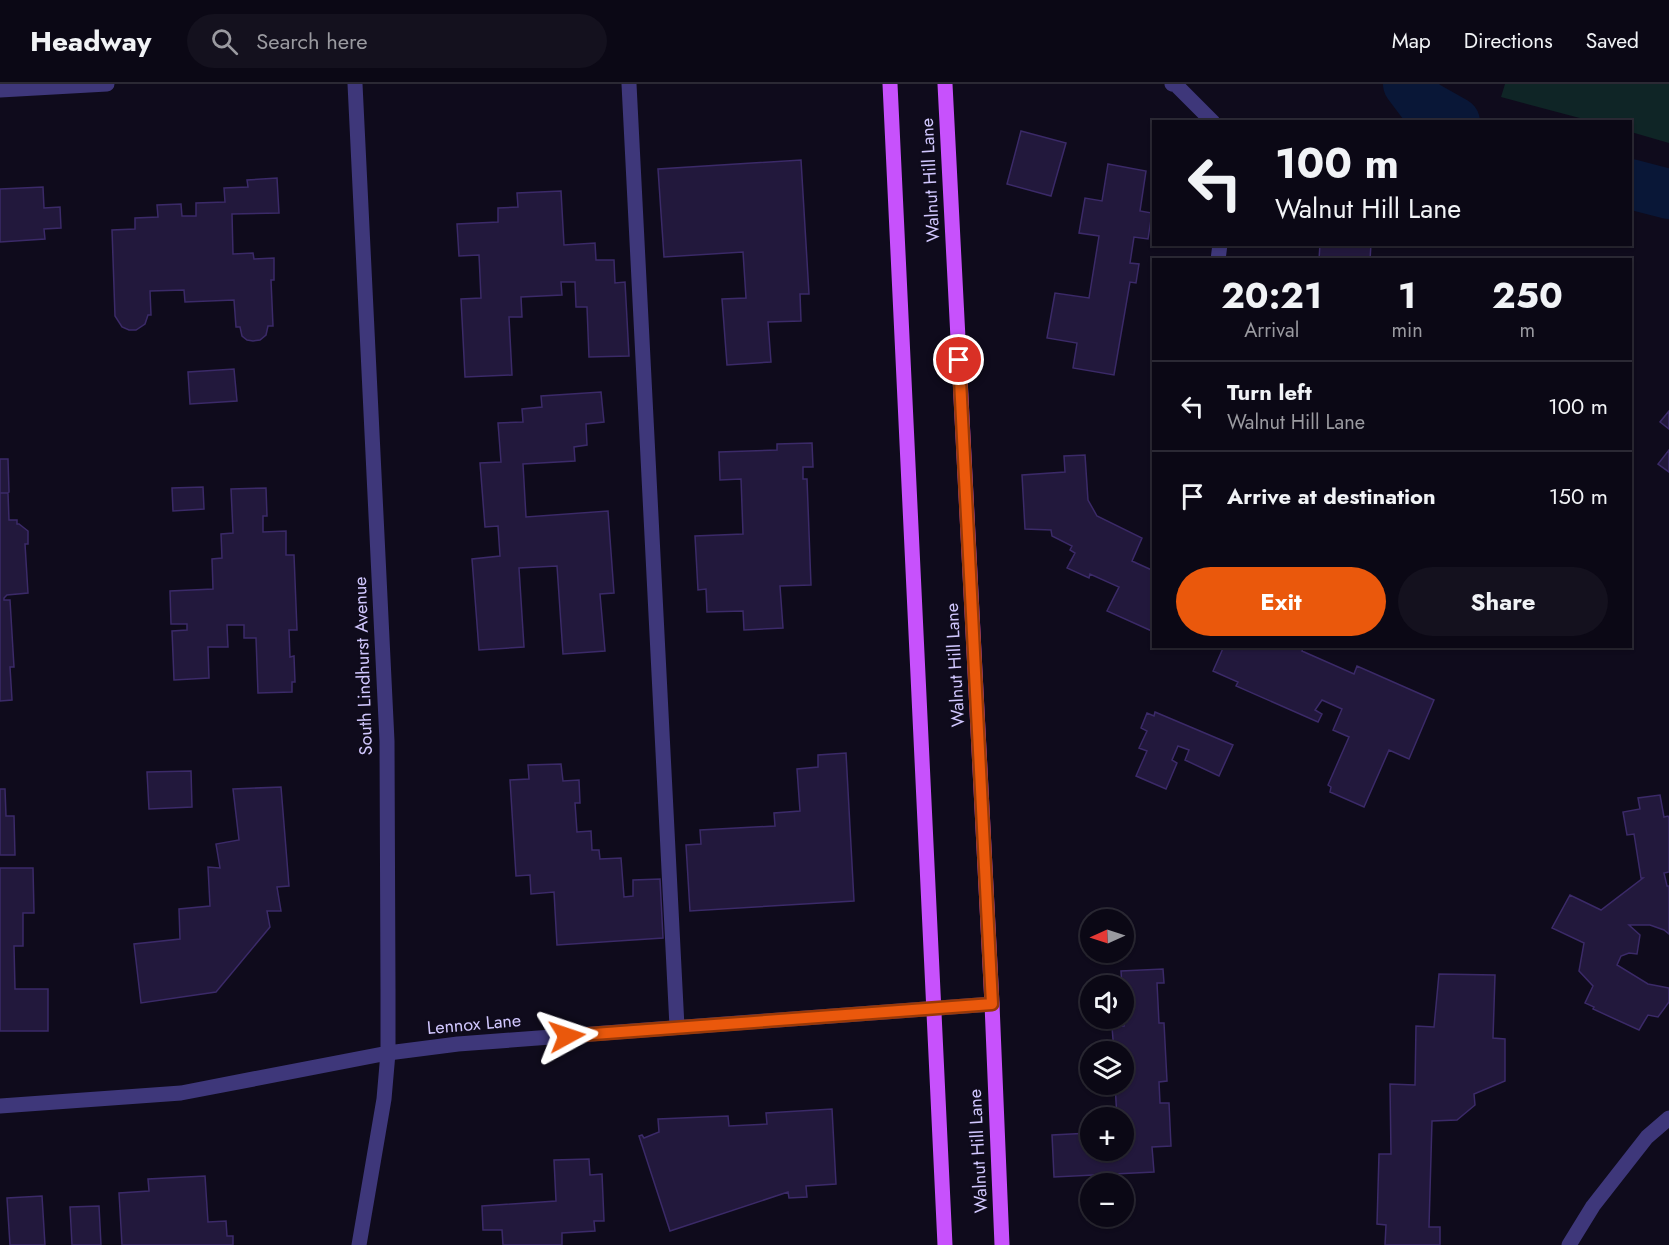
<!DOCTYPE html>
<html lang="en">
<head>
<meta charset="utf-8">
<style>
  body { margin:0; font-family:Jost,sans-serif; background:#14111e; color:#f1f3f6; height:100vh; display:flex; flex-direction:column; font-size:22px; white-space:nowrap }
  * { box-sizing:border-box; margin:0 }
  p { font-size:20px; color:#9a9aa0 }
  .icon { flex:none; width:33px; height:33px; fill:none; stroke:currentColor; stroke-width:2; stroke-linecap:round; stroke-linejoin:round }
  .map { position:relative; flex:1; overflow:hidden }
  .panel { position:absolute; left:1152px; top:174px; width:480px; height:390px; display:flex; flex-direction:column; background:#0b0815; border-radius:0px; box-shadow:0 2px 4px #0004,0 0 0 2px #2b2934 }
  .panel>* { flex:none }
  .top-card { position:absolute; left:1152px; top:36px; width:480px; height:126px; border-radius:0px; box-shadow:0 2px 4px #0004,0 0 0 2px #2b2934; background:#0b0815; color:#f1f3f6; overflow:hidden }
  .needle { width:39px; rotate:267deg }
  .controls { position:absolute; left:1080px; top:825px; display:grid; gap:12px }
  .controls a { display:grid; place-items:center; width:54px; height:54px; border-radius:50%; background:#0b0815; box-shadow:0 2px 4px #0004,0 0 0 2px #2b2934; font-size:30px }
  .pin { position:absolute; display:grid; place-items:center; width:51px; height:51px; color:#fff; margin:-26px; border:3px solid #fff; border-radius:50%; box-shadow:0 2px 6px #0007 }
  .me { position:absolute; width:66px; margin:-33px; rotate:85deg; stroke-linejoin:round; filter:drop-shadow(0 0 4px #0008) }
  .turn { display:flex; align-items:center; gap:21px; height:126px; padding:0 24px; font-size:27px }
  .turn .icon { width:78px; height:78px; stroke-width:2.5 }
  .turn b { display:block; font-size:42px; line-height:51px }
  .eta { display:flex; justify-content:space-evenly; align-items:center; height:102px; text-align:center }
  .eta b { font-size:36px; font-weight:700; line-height:42px }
  .cta { display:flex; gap:12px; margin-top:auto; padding:12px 24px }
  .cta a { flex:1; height:69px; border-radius:36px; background:#ea580c; color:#fff; font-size:24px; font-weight:700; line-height:69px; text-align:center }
  .cta a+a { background:#14111e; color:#f1f3f6 }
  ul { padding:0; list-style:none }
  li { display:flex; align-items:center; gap:18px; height:90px; padding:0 24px; border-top:2px solid #2b2934 }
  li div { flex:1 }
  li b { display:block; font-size:22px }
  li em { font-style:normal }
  header { display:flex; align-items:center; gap:36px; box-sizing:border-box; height:84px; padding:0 30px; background:#0b0815; border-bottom:2px solid #2b2934 }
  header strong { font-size:28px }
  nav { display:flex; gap:33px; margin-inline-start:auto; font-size:21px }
  .search { width:420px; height:54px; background:#14111e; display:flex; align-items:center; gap:15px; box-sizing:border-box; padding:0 21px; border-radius:33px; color:#9a9aa0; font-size:22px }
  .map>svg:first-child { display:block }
  .green { fill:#0f2526 }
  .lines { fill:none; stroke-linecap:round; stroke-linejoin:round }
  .river { stroke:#091737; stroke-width:50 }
  .building { fill:#22183c; stroke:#3b2a68; stroke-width:1.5 }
  .minor { stroke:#3e377a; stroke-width:15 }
  .major { stroke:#c751fc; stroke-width:15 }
  .route-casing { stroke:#983908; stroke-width:15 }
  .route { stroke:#ea580c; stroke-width:10 }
  .labels { text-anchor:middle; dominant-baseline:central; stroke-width:4.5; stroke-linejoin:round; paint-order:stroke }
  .street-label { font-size:18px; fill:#d1c7fe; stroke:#0f0b1c }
</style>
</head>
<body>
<header>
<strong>Headway</strong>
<div class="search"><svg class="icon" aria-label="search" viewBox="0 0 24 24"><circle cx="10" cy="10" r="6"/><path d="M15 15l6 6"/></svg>Search here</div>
<nav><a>Map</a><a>Directions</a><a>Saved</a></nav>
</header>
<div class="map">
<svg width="1669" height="1161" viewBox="0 0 1669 1161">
  <rect width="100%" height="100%" fill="#0f0b1c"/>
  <!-- green -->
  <path class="green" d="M1505 0H1669V59L1631 48 1630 38 1591 37 1501 13Z"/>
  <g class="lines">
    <!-- river -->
    <path class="river" d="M1408 0 1423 20 1455 38
      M1630 100 1669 110"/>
  </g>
  <!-- building -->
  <path class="building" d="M1021 47 1066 59 1051 112 1007 100Z
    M801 76 809 210H800L801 237 768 238 771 278 727 281 722 215 746 214 743 168 664 173 658 85Z
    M1108 80 1146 87 1140 127 1152 129 1148 155 1134 153 1130 179 1139 180 1136 199 1130 198 1114 291 1073 284 1077 259 1047 254 1055 209 1089 214 1099 152 1079 149 1085 114 1102 117Z
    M277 94 279 129 232 130 233 170 253 169 254 175 274 174V196H271L273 242H268L266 251 260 256 253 257 247 256 242 252 240 243H236L234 216 185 218 184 206 150 207 151 231H148L145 240 136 246H129L122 243 115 232 112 146 135 145V134L158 133 157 121 181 120 182 132H196V119L225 118 224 104 248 103 247 96Z
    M43 103 44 124 60 123 61 144 44 145 45 155 0 158V105Z
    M561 107 564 161 595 159 596 176H614L615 199 625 198 629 272 589 273 587 223H576L575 198H561L562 211 521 213 522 233H509L512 291 465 293 461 215 481 214 479 171 459 172 457 140 498 138V124L518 123 517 109Z
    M1320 160H1371L1370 176H1319Z
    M234 285 237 317 190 320 188 288Z
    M601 308 604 338 586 340 587 361 574 363 575 377 523 380 526 433 608 427 614 509 600 510 605 567 563 570 557 482 519 484 524 563 479 566 472 475 500 472 498 442 485 443 480 379 501 378 498 339 523 338 522 325 542 323 541 312Z
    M1669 327V345L1660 338Z
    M812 359 813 383H803V395H807L811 501 780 502 783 544 744 546 743 527 707 528 706 505 698 506 695 452 743 450 741 395 720 396 719 368 777 366V360Z
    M1669 366V388L1658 380Z
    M1085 371 1088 416 1097 432 1142 454 1132 477 1154 487V548L1107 527 1119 503 1090 490 1089 494 1067 484 1075 469 1070 466 1072 462 1052 452 1051 446 1025 445 1022 391 1065 388 1064 372Z
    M0 375H8L9 408 8 409H0Z
    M203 403 204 425 173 427 172 404Z
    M266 404 267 432H263V448L286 447V471H294L297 546H289L290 573 294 572 295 598H292V608L258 609 256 554H244V541H227L228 563H208L209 594 174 596 172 547 187 546V540H171L170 507 213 505 212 475 222 474 221 450 233 449 231 405Z
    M0 409H8L9 436H17V440H19L28 447V460H25L28 509 7 511 4 514V516H10L14 583H10L12 616 0 617Z
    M1224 562H1304L1302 567 1354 590 1357 582 1434 616 1409 675 1389 666 1364 723 1330 708 1331 703 1328 701 1349 653 1333 646 1342 625 1322 616 1315 626 1322 630 1318 638 1236 602 1238 598 1213 587Z
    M1155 628 1233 661 1219 692 1185 676 1189 666 1178 662 1172 676 1177 679 1166 705 1136 692 1147 667 1139 664 1147 647 1141 644 1147 629 1154 632Z
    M846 669 854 817 690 827 686 761 701 760 700 746 775 742 774 729 800 727 797 685 818 683V671Z
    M561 680 563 697 579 696 580 719H575L577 748 591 747 592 766H599L600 775 621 774 624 813 633 812V796L660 795 663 854 557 861 554 808 531 810 530 791 516 792 510 696 529 695 528 681Z
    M191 687 192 723 149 725 147 688Z
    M281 703 289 802 277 803 281 827H267L270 843 216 908 141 919 134 860 180 855 179 825 210 822 208 783 220 784 216 760 239 756 233 705Z
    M0 705H5L6 732H14L15 771H0Z
    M1660 711 1664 733 1668 732 1669 734V788L1664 789 1667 802H1669V850L1664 846 1650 841H1629L1640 851 1637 870 1629 869 1621 872 1617 881 1648 900 1669 904V918L1658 933 1648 931 1639 946 1593 925 1594 923 1585 919 1593 902 1579 887 1584 859 1552 844 1570 811 1601 826 1643 794H1641L1634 750 1627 751 1623 728 1640 725 1638 714Z
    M0 784H33L34 829H23V862H14L15 905H48V947H0Z
    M1163 885 1164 899H1157L1159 939H1164L1167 997 1159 998 1160 1019H1169L1171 1062 1152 1063 1154 1088 1054 1093 1052 1051 1090 1049V1066H1124V1034H1117L1115 1000H1124V968H1114L1112 943 1124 942V902H1122L1121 887Z
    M1439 890 1495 891 1493 954 1505 955V997L1474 1010 1475 1021 1457 1036 1432 1037 1429 1143H1440V1161H1385L1386 1141 1377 1140 1379 1070H1391L1390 1000 1415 1001 1416 942 1434 943Z
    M832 1025 836 1100 806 1102 807 1113 789 1114 788 1108 670 1147 639 1052 642 1051 644 1054 659 1048 658 1035 728 1032 729 1042 767 1040 766 1029Z
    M589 1075 590 1091 602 1090 604 1137H594L595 1147 562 1149V1161H503L502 1146H483L482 1122 556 1117 554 1076Z
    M205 1092 208 1138 226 1137 227 1152H233V1161H122L119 1109 149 1107 148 1095Z
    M42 1112 45 1161H10L7 1114Z
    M99 1122 101 1161H72L70 1123Z"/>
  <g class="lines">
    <!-- minor -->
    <path class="minor" d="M355 0 387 657 388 905V969L384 1015 359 1161
      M629 0 677 943
      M1172 0 1176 1 1213 38
      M0 6 107 0
      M1218 176 1220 160
      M0 1022 181 1009 388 969 458 960 992 920
      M1569 1161 1593 1122 1647 1053 1669 1034"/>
    <!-- major -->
    <path class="major" d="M890 0 945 1161
      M945 0 992 920 1002 1161"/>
  </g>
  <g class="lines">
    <!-- route casing -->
    <g class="route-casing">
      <path id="route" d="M567 952 992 920 959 276"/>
    </g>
    <!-- route -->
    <use href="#route" class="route"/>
  </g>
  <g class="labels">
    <!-- street labels -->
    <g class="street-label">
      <text transform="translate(930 96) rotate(-93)">Walnut Hill Lane</text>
      <text transform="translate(955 581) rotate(-93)">Walnut Hill Lane</text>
      <text transform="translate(363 582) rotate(-92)">South Lindhurst Avenue</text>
      <text transform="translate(474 940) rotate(-5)">Lennox Lane</text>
      <text transform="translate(978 1067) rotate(-93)">Walnut Hill Lane</text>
    </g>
  </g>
</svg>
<div class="controls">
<a><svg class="needle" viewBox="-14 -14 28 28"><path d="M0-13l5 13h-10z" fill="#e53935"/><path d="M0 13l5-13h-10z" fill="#9a9aa0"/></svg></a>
<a><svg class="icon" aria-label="sound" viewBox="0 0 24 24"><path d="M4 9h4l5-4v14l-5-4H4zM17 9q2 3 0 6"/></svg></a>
<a><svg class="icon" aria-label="layers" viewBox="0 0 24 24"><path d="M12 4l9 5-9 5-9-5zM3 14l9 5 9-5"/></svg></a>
<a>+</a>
<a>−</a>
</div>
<div class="pin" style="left:959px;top:276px;background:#d93025"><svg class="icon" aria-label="arrive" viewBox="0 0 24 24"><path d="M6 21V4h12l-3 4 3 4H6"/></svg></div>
<svg class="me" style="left:567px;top:952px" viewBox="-20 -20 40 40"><path d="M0-17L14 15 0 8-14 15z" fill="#ea580c" stroke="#fff" stroke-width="4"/></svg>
<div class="top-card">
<div class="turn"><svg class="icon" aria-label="left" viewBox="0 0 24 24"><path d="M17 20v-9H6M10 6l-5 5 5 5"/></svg><div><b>100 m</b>Walnut Hill Lane</div></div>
</div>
<section class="panel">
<div class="eta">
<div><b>20:21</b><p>Arrival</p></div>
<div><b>1</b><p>min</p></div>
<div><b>250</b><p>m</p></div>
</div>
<ul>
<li><svg class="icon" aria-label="left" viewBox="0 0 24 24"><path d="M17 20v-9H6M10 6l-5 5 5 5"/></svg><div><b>Turn left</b><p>Walnut Hill Lane</p></div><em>100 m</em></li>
<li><svg class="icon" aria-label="arrive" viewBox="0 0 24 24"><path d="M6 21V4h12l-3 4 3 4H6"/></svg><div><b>Arrive at destination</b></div><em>150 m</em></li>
</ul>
<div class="cta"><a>Exit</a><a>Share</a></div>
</section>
</div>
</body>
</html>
